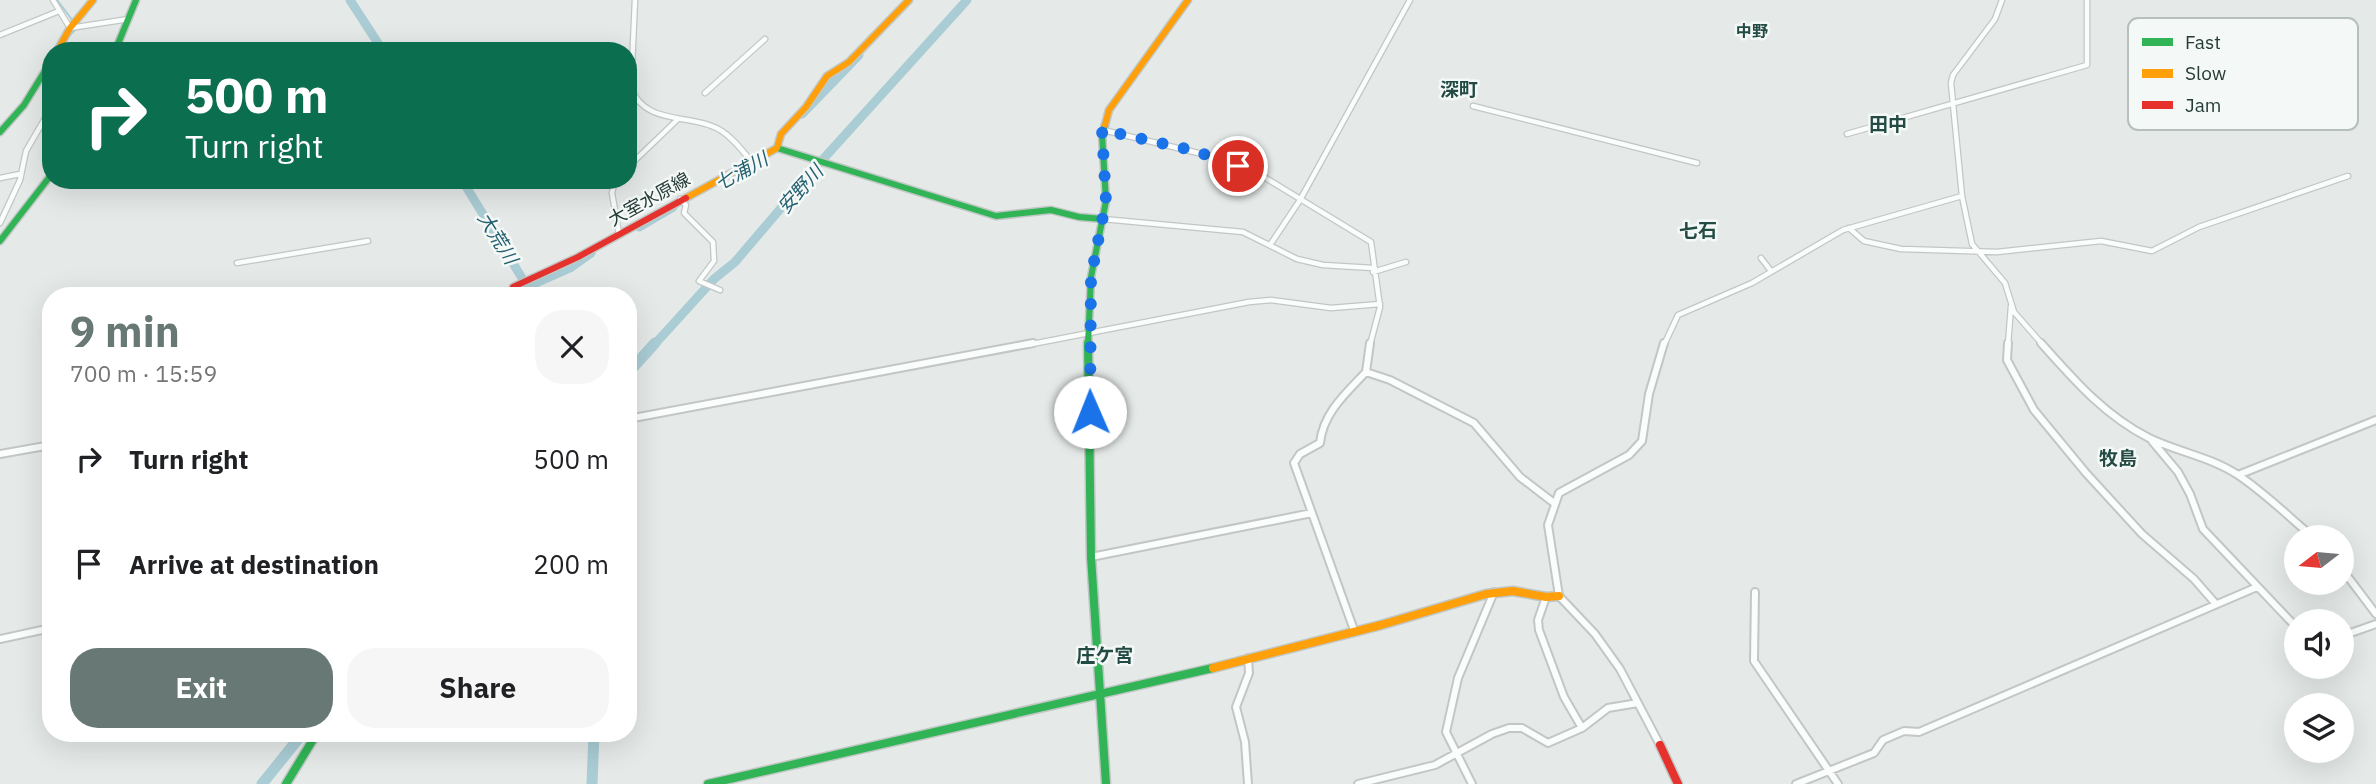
<!DOCTYPE html>
<html lang="en">
<head>
<meta charset="utf-8">
<style>
  body { margin:0; font-family:"IBM Plex Sans","Noto Sans JP",sans-serif; background:#f6f6f6; color:#202124; height:100vh; display:flex; flex-direction:column; font-size:26px; white-space:nowrap }
  * { box-sizing:border-box; margin:0 }
  p { font-size:23px; color:#757577 }
  .icon { flex:none; width:38px; height:38px; fill:none; stroke:currentColor; stroke-width:2; stroke-linecap:round; stroke-linejoin:round }
  .map { position:relative; flex:1; overflow:hidden }
  .side { position:absolute; left:42px; top:287px; width:595px; height:455px; display:flex; flex-direction:column; background:#fff; border-radius:28px; box-shadow:0 7px 28px #0002 }
  .side>* { flex:none }
  .top-card { position:absolute; left:42px; top:42px; width:595px; height:147px; border-radius:28px; box-shadow:0 7px 28px #0002; background:#0b6e4f; color:#fff; overflow:hidden }
  .needle { width:46px; rotate:254deg }
  .tools { position:absolute; left:2284px; top:525px; display:grid; gap:14px }
  .tools a { display:grid; place-items:center; width:70px; height:70px; border-radius:50%; background:#fff; box-shadow:0 7px 28px #0002; font-size:35px }
  .pin { position:absolute; display:grid; place-items:center; width:60px; height:60px; color:#fff; margin:-30px; border:4px solid #fff; border-radius:50%; box-shadow:0 2px 7px #0007 }
  .me { position:absolute; width:77px; margin:-38px; rotate:359deg; stroke-linejoin:round; filter:drop-shadow(0 0 5px #0008) }
  .turn { display:flex; align-items:center; gap:24px; height:147px; padding:0 28px; font-size:32px }
  .turn .icon { width:91px; height:91px; stroke-width:2.5 }
  .turn b { display:block; font-size:49px; line-height:60px }
  .round { display:grid; place-items:center; flex:none; width:74px; height:74px; border-radius:28px; background:#f6f6f6 }
  .overview { display:flex; align-items:center; justify-content:space-between; height:119px; padding:0 28px }
  h1 { font-size:42px; font-weight:700; line-height:52px; color:#687874 }
  .primary-button { display:flex; gap:14px; margin-top:auto; padding:14px 28px }
  .primary-button a { flex:1; height:80px; border-radius:28px; background:#687874; color:#fff; font-size:28px; font-weight:700; line-height:80px; text-align:center }
  .primary-button a+a { background:#f6f6f6; color:#202124 }
  ul { padding:0; list-style:none }
  li { display:flex; align-items:center; gap:21px; height:105px; padding:0 28px }
  li div { flex:1 }
  li b { display:block; font-size:26px }
  li em { font-style:normal }
  .map>svg:first-child { display:block }
  .lines { fill:none; stroke-linecap:round; stroke-linejoin:round }
  .stream { stroke:#aaccd4; stroke-width:2 }
  .river-far1 { stroke:#aaccd4; stroke-width:9 }
  .river { stroke:#aaccd4; stroke-width:11 }
  .street-far1-casing { stroke:#c2c7c5; stroke-width:7 }
  .street-casing { stroke:#c2c7c5; stroke-width:10 }
  .fast-far1-casing { stroke:#c1c7c5; stroke-width:9 }
  .fast-casing { stroke:#c1c7c5; stroke-width:11 }
  .slow-far1-casing { stroke:#c1c7c5; stroke-width:9 }
  .slow-casing { stroke:#c1c7c5; stroke-width:11 }
  .jam-far1-casing { stroke:#c1c7c5; stroke-width:9 }
  .jam-casing { stroke:#c1c7c5; stroke-width:11 }
  .street-far1 { stroke:#fbfcfc; stroke-width:4.5 }
  .street { stroke:#fbfcfc; stroke-width:6 }
  .fast-far1 { stroke:#30b455; stroke-width:6 }
  .fast { stroke:#30b455; stroke-width:8 }
  .slow-far1 { stroke:#ff9f0a; stroke-width:6 }
  .slow { stroke:#ff9f0a; stroke-width:8 }
  .jam-far1 { stroke:#e5322d; stroke-width:6 }
  .jam { stroke:#e5322d; stroke-width:8 }
  .route { stroke:#1a73e8; stroke-width:12; stroke-dasharray:0 21.6 }
  .labels { text-anchor:middle; dominant-baseline:central; stroke-width:5; stroke-linejoin:round; paint-order:stroke }
  .far-neighbourhood-label { font-size:16px; font-weight:bold; fill:#234b44; stroke:#f4f8f6 }
  .street-label { font-size:18px; fill:#253b36; stroke:#f4f8f6 }
  .neighbourhood-label { font-size:19px; font-weight:bold; fill:#234b44; stroke:#f4f8f6 }
  .water-label { font-size:19px; font-style:italic; fill:#256171; stroke:#f4f8f6 }
  .key { fill:#f4f8f6; stroke:#b6bfbc; stroke-width:2 }
  .key-label { font-size:19px; fill:#253b36 }
</style>
</head>
<body>
<div class="map">
<svg width="2376" height="784" viewBox="0 0 2376 784">
  <rect width="100%" height="100%" fill="#e5eae8"/>
  <g class="lines">
    <!-- stream -->
    <path class="stream" d="M57 0 73 21
      M68 37 76 29"/>
    <!-- river-far1 -->
    <path class="river-far1" d="M350 0 383 51
      M802 114 859 55
      M462 180 533 296
      M639 227 673 207
      M527 287 570 268 591 253
      M654 345 714 279 735 262 816 167 967 0"/>
    <!-- river -->
    <path class="river" d="M628 373 655 343
      M262 784 303 733
      M592 784 594 733"/>
    <!-- street-far1 casing -->
    <g class="street-far1-casing">
      <path id="street-far1" d="M53 0 70 28 129 19
        M635 0 631 88C645 126 691 113 720 130 732 137 742 150 751 161
        M2002 0 1995 19 1953 75 1951 83 1962 196 1972 244 2005 283 2014 312 2043 345
        M0 35 59 11
        M705 93 765 39
        M1473 106 1697 163
        M1103 130 1223 159 1264 177 1371 242 1380 307 1370 345
        M1847 134 2087 65V0
        M628 167 677 120
        M0 178 20 174
        M615 180 612 193 619 234
        M680 199 686 205 684 213 713 242 714 261 699 281 720 290
        M1103 219 1243 232 1297 259 1323 265 1373 268
        M0 223 20 180 26 151 51 108
        M1849 228 1864 241 1901 249 1997 252 2101 241 2152 251 2199 227 2348 176
        M1270 245 1300 200 1410 0
        M1761 258 1771 271
        M237 263 368 241
        M1373 272 1406 262
        M1027 345 1249 302 1271 300 1331 308 1380 304
        M1664 345 1678 315 1752 283 1843 230 1962 196
        M2008 345 2011 306"/>
    </g>
    <!-- street casing -->
    <g class="street-casing">
      <path id="street" d="M2008 343 2007 360 2034 410 2086 473 2142 534 2194 579 2215 603
        M2041 343C2074 380 2104 415 2149 438 2178 452 2211 457 2238 475 2265 493 2289 517 2313 537
        M1366 372 1370 343
        M1366 372 1390 380 1474 423 1520 477 1554 503
        M628 419 1033 343
        M2152 441 2178 472 2190 494 2203 529 2296 627
        M0 454 51 445
        M2238 475 2376 420
        M1091 557 1312 513
        M2342 569 2376 614
        M1755 592 1754 661 1838 784
        M1546 597 1538 620 1539 630 1564 697 1582 728
        M1354 630 1294 463 1300 454 1320 443C1323 413 1346 393 1366 372
        M2342 636 2376 624
        M0 639 51 628
        M1248 658 1249 673 1236 707 1245 742 1248 784
        M1660 745 1620 669 1595 634 1559 596 1548 525 1559 493 1629 455 1642 441 1649 394 1664 343
        M1358 784 1435 765 1492 734 1509 728H1522L1548 743 1582 728 1608 708 1638 703
        M1472 784 1446 732 1458 678 1494 592
        M1796 784 1874 753 1883 740 1904 731 1919 732 2257 587"/>
    </g>
    <!-- fast-far1 casing -->
    <g class="fast-far1-casing">
      <path id="fast-far1" d="M115 51 136 0
        M0 132 24 105 51 61
        M777 148 996 216 1051 210 1079 217 1103 219
        M0 241 51 175
        M1088 345 1091 277 1106 201 1102 134 1105 125"/>
    </g>
    <!-- fast casing -->
    <g class="fast-casing">
      <path id="fast" d="M1088 343 1091 557 1106 784
        M286 784 317 733
        M708 784 1213 668"/>
    </g>
    <!-- slow-far1 casing -->
    <g class="slow-far1-casing">
      <path id="slow-far1" d="M57 51 70 28 93 0
        M1105 125 1109 110 1188 0
        M686 198 777 148 781 134 806 107 827 76 849 62 909 0"/>
    </g>
    <!-- slow casing -->
    <g class="slow-casing">
      <path id="slow" d="M1213 668 1381 625 1486 594 1513 591 1546 597 1559 596"/>
    </g>
    <!-- jam-far1 casing -->
    <g class="jam-far1-casing">
      <path id="jam-far1" d="M514 296 513 287 578 257 686 198"/>
    </g>
    <!-- jam casing -->
    <g class="jam-casing">
      <path id="jam" d="M1660 745 1678 784"/>
    </g>
    <!-- street-far1 -->
    <use href="#street-far1" class="street-far1"/>
    <!-- street -->
    <use href="#street" class="street"/>
    <!-- fast-far1 -->
    <use href="#fast-far1" class="fast-far1"/>
    <!-- fast -->
    <use href="#fast" class="fast"/>
    <!-- slow-far1 -->
    <use href="#slow-far1" class="slow-far1"/>
    <!-- slow -->
    <use href="#slow" class="slow"/>
    <!-- jam-far1 -->
    <use href="#jam-far1" class="jam-far1"/>
    <!-- jam -->
    <use href="#jam" class="jam"/>
  </g>
  <g class="lines">
    <!-- route -->
    <path class="route" d="M1090 412 1091 277 1106 201 1102 130 1192 150 1238 166"/>
  </g>
  <g class="labels">
    <!-- far-neighbourhood labels -->
    <g class="far-neighbourhood-label">
      <text x="1752" y="31">中野</text>
    </g>
    <!-- street labels -->
    <g class="street-label">
      <text transform="translate(649 199) rotate(-29)">大室水原線</text>
    </g>
    <!-- neighbourhood labels -->
    <g class="neighbourhood-label">
      <text x="1459" y="89">深町</text>
      <text x="1888" y="124">田中</text>
      <text x="1698" y="230">七石</text>
      <text x="2118" y="458">牧島</text>
      <text x="1105" y="655">庄ケ宮</text>
    </g>
    <!-- water labels -->
    <g class="water-label">
      <text transform="translate(741 171) rotate(-29)">七浦川</text>
      <text transform="translate(800 189) rotate(-48)">安野川</text>
      <text transform="translate(498 238) rotate(58)">大荒川</text>
    </g>
  </g>
  <!-- legend -->
  <rect x="2128" y="18" width="230" height="112" rx="10" class="key"/>
  <rect x="2142" y="38" width="31" height="8" fill="#30b455"/>
  <rect x="2142" y="69" width="31" height="9" fill="#ff9f0a"/>
  <rect x="2142" y="101" width="31" height="8" fill="#e5322d"/>
  <g class="key-label">
    <text x="2185" y="49">Fast</text>
    <text x="2185" y="80">Slow</text>
    <text x="2185" y="112">Jam</text>
  </g>
</svg>
<div class="tools">
<a><svg class="needle" viewBox="-14 -14 28 28"><path d="M0-13l5 13h-10z" fill="#e53935"/><path d="M0 13l5-13h-10z" fill="#757577"/></svg></a>
<a><svg class="icon" aria-label="sound" viewBox="0 0 24 24"><path d="M4 9h4l5-4v14l-5-4H4zM17 9q2 3 0 6"/></svg></a>
<a><svg class="icon" aria-label="layers" viewBox="0 0 24 24"><path d="M12 4l9 5-9 5-9-5zM3 14l9 5 9-5"/></svg></a>
</div>
<div class="pin" style="left:1238px;top:166px;background:#d93025"><svg class="icon" aria-label="arrive" viewBox="0 0 24 24"><path d="M6 21V4h12l-3 4 3 4H6"/></svg></div>
<svg class="me" style="left:1090px;top:412px" viewBox="-20 -20 40 40"><circle r="19" fill="#fff"/><path d="M0-13L10 11 0 6-10 11z" fill="#1a73e8"/></svg>
<div class="top-card">
<div class="turn"><svg class="icon" aria-label="right" viewBox="0 0 24 24"><path d="M7 20v-9h11M14 6l5 5-5 5"/></svg><div><b>500 m</b>Turn right</div></div>
</div>
<section class="side">
<div class="overview"><div><h1>9 min</h1><p>700 m · 15:59</p></div><a class="round"><svg class="icon" aria-label="close" viewBox="0 0 24 24"><path d="M6 6l12 12M18 6L6 18"/></svg></a></div>
<ul>
<li><svg class="icon" aria-label="right" viewBox="0 0 24 24"><path d="M7 20v-9h11M14 6l5 5-5 5"/></svg><div><b>Turn right</b></div><em>500 m</em></li>
<li><svg class="icon" aria-label="arrive" viewBox="0 0 24 24"><path d="M6 21V4h12l-3 4 3 4H6"/></svg><div><b>Arrive at destination</b></div><em>200 m</em></li>
</ul>
<div class="primary-button"><a>Exit</a><a>Share</a></div>
</section>
</div>
</body>
</html>
